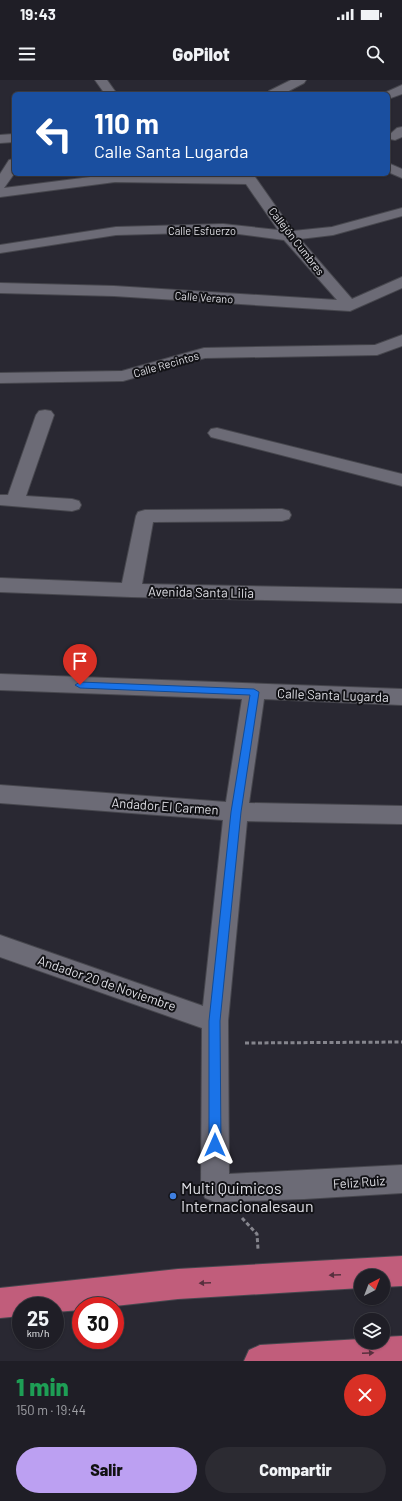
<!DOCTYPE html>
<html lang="es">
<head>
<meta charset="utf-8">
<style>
  body { margin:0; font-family:Barlow,sans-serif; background:#2c2b32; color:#f1f3f6; height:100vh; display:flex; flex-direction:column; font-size:15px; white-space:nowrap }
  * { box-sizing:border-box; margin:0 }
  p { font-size:13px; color:#a1a2a7 }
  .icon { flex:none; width:22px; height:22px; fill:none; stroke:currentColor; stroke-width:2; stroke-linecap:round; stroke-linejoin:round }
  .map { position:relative; height:1281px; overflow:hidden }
  .details { display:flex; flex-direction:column; background:#1f1e26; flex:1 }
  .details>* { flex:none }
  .guide { position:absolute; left:12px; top:12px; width:378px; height:84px; border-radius:6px; box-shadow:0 1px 3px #0004,0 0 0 1px #3c3c43; background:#1a4fa0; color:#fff; overflow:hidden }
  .needle { width:26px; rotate:42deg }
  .fabs { position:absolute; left:354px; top:1189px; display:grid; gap:8px }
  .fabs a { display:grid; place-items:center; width:36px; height:36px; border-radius:50%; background:#1f1e26; box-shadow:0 1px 3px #0004,0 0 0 1px #3c3c43; font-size:20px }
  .speed { position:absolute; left:12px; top:1217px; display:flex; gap:8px; font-size:20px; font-weight:700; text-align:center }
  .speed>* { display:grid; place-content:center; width:52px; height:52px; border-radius:50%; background:#1f1e26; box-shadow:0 1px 3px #0004,0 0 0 1px #3c3c43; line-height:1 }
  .speed small { font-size:10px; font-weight:400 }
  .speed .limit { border:6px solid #d22; background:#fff; color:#111 }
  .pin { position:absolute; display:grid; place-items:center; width:34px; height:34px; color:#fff; margin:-41px -17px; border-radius:50% 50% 50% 0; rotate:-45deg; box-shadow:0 0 4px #0007 }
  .pin .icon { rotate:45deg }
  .me { position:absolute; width:44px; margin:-22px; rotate:0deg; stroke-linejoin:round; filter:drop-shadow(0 0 3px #0008) }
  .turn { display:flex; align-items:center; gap:14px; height:84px; padding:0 16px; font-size:18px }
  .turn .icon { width:52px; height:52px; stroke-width:2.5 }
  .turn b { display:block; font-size:28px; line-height:34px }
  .round { display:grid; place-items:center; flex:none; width:42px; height:42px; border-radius:21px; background:#2c2b32 }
  .headline { display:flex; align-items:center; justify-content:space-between; height:68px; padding:0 16px }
  h1 { font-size:24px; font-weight:800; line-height:30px; color:#1e9e55 }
  .action { display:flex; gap:8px; margin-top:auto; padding:8px 16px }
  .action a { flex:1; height:46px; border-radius:24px; background:#bca0f2; color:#111; font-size:16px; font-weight:800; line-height:46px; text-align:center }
  .action a+a { background:#2c2b32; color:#f1f3f6 }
  .status { display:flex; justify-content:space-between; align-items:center; height:28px; padding:0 20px; background:#1f1e26; direction:ltr }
  .status svg { height:11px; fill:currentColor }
  header { display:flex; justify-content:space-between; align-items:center; height:52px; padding:0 16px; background:#1f1e26; font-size:18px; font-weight:800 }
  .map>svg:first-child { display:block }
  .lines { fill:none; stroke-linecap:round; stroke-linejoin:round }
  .minor-casing { stroke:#47474e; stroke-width:2 }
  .highway-casing { stroke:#47474e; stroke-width:2 }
  .path { stroke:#85858d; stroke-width:3; stroke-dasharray:4 2.5; stroke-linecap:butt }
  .minor { fill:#6c6b76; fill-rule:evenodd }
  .highway { fill:#c15d7b; fill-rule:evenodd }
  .oneway { fill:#58303e }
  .route { fill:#1a73e8; stroke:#114b97 }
  .shop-dot { fill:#3f7fe0; stroke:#121216; stroke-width:1.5 }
  .labels { text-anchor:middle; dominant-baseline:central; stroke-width:4; stroke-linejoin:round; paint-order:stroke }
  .far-street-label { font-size:11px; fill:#dfdfe5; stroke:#121216 }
  .street-label { font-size:13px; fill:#dfdfe5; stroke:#121216 }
  .near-poi-label { font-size:16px; fill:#dfdfe5; stroke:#121216; text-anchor:start }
</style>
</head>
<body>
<div class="status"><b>19:43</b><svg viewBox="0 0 49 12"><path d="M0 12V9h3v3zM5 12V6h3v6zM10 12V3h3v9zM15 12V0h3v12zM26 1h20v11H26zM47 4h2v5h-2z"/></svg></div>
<header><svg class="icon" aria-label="menu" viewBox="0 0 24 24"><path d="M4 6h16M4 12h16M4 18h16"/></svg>GoPilot<svg class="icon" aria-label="search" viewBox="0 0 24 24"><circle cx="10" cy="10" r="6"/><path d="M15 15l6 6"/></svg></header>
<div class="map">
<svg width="402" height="1281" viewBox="0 0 402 1281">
  <rect width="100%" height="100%" fill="#292832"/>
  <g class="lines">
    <!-- minor casing -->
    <g class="minor-casing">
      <path id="minor" d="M95 0H107L117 14H105Z
        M291 0H306L304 3 283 14H267L269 11Z
        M402 5V14L388 19V14H382Z
        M402 47V57L395 60 390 59 388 56 397 48Z
        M14 54V62L0 63V55Z
        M14 79V94L4 108 114 94 240 96 239 94H253L293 151 332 147 402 128V136L333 155 300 159 352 219 402 197V208L350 231 114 216 0 213V203L114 206 337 220 284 160 223 152 116 155 0 173V165L116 147 223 144 278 150 246 104 115 102 0 117V94L9 80Z
        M388 83 402 89V98L388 92Z
        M402 255V266L377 275 205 278 123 301 0 303V293L122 291 204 268 375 265Z
        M45 330 51 331 54 335 26 416 72 419 79 421 81 425 79 429 72 431 0 425V415H8L36 335 39 331Z
        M217 348 402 394V406L211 357 208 353 211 349Z
        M282 429 289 431 291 435 289 439 282 441 153 442 142 504 402 509V523L131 517 0 512V498L122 503 136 436 138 432 145 430Z
        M0 594 402 609V625L264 619 249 723 402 726V744L247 741 228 941 229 1094 402 1085V1113L304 1119 215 1122 205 1118 201 1108 202 948 0 877V855L203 926 223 740 0 723V705L226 722 242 619 0 610Z"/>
    </g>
    <!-- highway casing -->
    <g class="highway-casing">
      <path id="highway" d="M402 1176V1206L383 1207V1196H361V1208L178 1219 115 1226H81V1230L55 1232V1226H21V1236L0 1238V1208L178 1189Z
        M402 1256V1281H244L249 1270 260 1265 361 1259V1262H383V1257Z"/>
    </g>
    <!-- path -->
    <path class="path" d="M245 963 402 962
      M242 1138 257 1154 258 1169"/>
    <!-- minor -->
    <use href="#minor" class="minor"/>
    <!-- highway -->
    <use href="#highway" class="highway"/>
  </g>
  <!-- one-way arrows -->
  <defs><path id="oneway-solid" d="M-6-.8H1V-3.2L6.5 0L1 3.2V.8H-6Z"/></defs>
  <g class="oneway">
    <use href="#oneway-solid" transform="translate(335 1195) rotate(177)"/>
    <use href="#oneway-solid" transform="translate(205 1203) rotate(177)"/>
    <use href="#oneway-solid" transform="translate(368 1273) rotate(-3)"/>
  </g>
  <!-- route -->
  <path class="route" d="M80 602 254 609 259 612 241 732 220 941 221 1065 219 1069 215 1070 211 1069 209 1065V941L231 732 250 615 80 608 75 605Z"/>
  <!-- markers -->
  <circle class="shop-dot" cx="173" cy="1116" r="4"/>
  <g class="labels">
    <!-- far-street labels -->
    <g class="far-street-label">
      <text x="202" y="150">Calle Esfuerzo</text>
      <text transform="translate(297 161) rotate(52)">Callejón Cumbres</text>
      <text transform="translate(204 217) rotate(4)">Calle Verano</text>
      <text transform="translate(166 284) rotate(-16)">Calle Recintos</text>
    </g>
    <!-- street labels -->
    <g class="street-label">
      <text transform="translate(201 512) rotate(1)">Avenida Santa Lilia</text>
      <text transform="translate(333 615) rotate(2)">Calle Santa Lugarda</text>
      <text transform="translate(165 726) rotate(4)">Andador El Carmen</text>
      <text transform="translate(107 903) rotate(19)">Andador 20 de Noviembre</text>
      <text transform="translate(359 1102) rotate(-4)">Feliz Ruiz</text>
    </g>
    <!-- near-poi labels -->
    <g class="near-poi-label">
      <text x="181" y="1107">Multi Quimicos<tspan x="181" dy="18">Internacionalesaun</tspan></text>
    </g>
  </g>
</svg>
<div class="fabs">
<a><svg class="needle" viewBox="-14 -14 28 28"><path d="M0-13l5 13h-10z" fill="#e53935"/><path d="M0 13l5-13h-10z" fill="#a1a2a7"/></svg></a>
<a><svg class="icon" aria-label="layers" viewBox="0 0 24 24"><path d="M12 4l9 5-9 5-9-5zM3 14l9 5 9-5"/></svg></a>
</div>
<div class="speed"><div>25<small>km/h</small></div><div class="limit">30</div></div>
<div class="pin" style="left:80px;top:605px;background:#d93025"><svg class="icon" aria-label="arrive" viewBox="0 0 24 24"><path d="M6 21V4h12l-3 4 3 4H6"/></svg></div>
<svg class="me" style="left:215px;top:1065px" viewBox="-20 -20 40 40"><path d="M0-17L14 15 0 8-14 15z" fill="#1a73e8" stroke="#fff" stroke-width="4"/></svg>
<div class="guide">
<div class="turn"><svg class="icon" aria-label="left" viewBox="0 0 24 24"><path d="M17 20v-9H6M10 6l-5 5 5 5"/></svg><div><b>110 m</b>Calle Santa Lugarda</div></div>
</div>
</div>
<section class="details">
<div class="headline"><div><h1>1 min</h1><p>150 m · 19:44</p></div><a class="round" style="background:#d93025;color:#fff"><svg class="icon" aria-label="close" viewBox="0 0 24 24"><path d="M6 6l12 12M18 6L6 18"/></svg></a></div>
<div class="action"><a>Salir</a><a>Compartir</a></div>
</section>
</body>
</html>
